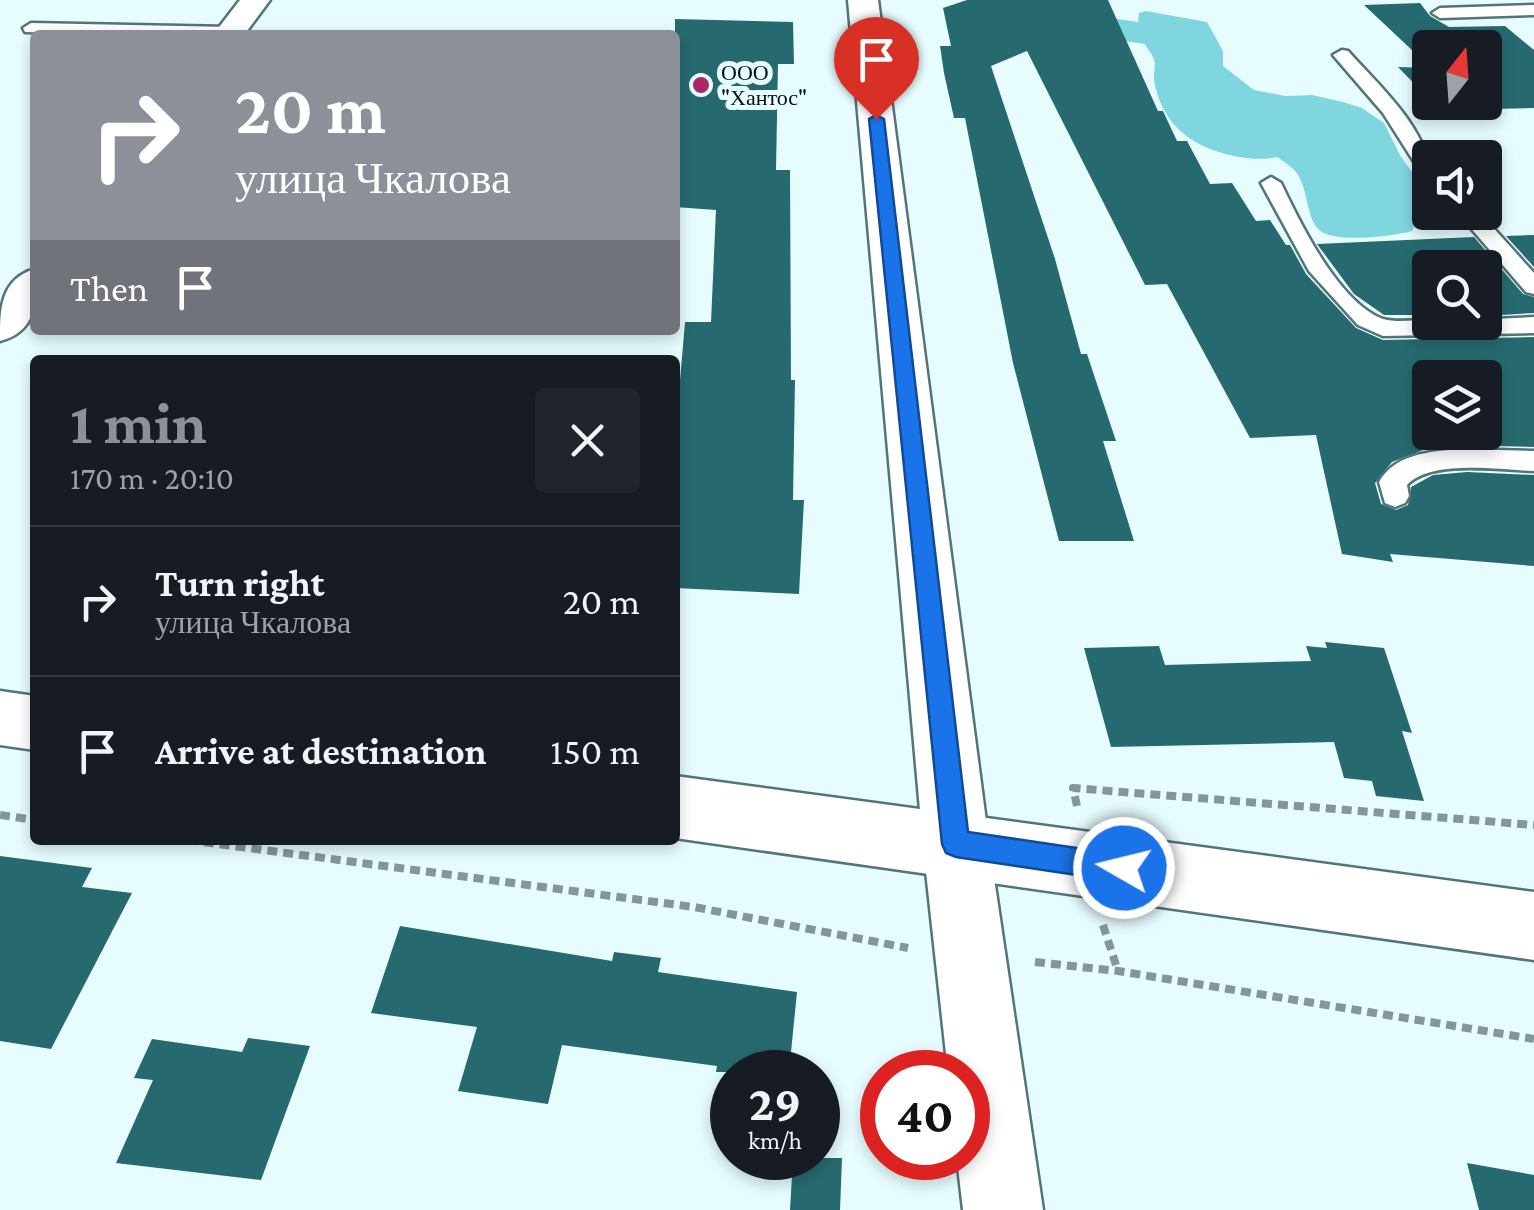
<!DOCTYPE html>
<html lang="en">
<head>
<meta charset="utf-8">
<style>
  body { margin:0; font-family:"Crimson Pro",serif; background:#20242c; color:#f1f3f6; height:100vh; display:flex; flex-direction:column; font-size:38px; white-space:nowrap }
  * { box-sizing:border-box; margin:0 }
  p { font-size:32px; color:#9ea1a6 }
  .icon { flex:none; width:55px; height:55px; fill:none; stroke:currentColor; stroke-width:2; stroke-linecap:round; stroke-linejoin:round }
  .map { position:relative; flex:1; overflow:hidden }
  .sheet { position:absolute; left:30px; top:355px; width:650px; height:490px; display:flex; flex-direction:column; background:#171b24; border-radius:10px; box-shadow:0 5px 15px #0003 }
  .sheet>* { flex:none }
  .guide { position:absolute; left:30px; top:30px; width:650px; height:305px; border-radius:10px; box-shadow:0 5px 15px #0003; background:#8c9099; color:#fff; overflow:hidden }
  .needle { width:65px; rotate:17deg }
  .tools { position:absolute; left:1412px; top:30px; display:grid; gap:20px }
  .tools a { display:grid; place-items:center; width:90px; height:90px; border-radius:10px; background:#171b24; box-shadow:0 5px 15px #0003; font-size:50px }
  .speed { position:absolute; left:710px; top:1050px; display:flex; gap:20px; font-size:50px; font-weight:700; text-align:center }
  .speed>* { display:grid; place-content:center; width:130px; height:130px; border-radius:50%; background:#171b24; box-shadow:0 5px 15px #0003; line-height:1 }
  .speed small { font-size:25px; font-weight:400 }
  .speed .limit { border:15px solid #d22; background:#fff; color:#111 }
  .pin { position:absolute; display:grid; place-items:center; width:85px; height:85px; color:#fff; margin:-102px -42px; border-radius:50% 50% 50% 0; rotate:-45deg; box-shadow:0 0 10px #0007 }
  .pin .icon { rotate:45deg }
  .me { position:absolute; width:110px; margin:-55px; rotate:278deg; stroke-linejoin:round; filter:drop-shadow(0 0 8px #0008) }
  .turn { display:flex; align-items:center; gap:35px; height:210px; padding:0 40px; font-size:45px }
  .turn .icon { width:130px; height:130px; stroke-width:2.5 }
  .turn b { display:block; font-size:70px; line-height:85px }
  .then { display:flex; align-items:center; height:95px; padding:0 40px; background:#0003; gap:20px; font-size:38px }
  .round { display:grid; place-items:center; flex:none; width:105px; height:105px; border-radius:10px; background:#20242c }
  .head { display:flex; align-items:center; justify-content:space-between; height:170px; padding:0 40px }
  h1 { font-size:60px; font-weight:700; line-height:75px; color:#8c9099 }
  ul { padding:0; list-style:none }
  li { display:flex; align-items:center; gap:30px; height:150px; padding:0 40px; border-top:2px solid #363941 }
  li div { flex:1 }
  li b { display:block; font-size:38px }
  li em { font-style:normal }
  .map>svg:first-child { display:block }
  .forest { fill:#80d6df }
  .building { fill:#266a70; fill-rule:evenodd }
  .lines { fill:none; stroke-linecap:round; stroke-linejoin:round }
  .service-casing { stroke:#537578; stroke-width:5 }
  .minor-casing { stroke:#537578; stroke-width:5 }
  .tertiary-casing { stroke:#537578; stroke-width:5 }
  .path { stroke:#849698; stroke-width:8; stroke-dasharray:10 6; stroke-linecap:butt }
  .service { fill:#fff; fill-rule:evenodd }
  .minor { fill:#fff; fill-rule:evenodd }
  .tertiary { fill:#fff; fill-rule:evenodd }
  .route { fill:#1a73e8; stroke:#114b97; stroke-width:2.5 }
  .poi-dot { fill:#ac266c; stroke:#e6fcfe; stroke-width:4 }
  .labels { text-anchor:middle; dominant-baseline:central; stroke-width:10; stroke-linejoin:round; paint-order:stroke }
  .far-poi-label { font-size:22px; fill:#030f10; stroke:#e6fcfe; text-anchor:start }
</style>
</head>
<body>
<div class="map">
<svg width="1534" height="1210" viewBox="0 0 1534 1210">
  <rect width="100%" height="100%" fill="#e6fcfe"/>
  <!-- forest -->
  <path class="forest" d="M1146 11 1207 22 1223 51V66L1254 90 1285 96 1312 95 1343 102 1362 108 1384 123 1401 157 1430 196V212L1436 213 1437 217 1431 224 1415 225 1412 231C1393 236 1335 244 1319 230 1306 218 1308 187 1296 172 1291 166 1283 161 1277 157 1258 161 1236 158 1216 151 1182 140 1160 116 1154 80 1153 73 1157 64 1153 57 1151 52 1147 49 1145 44L1096 37 1110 18 1138 22 1139 13Z"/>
  <!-- building -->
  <path class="building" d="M967 0H1108L1158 111H1163L1177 141H1187L1210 184 1232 183 1256 221 1270 220 1286 245H1290L1306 274 1356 328 1383 340 1534 337V447L1457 445 1423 450 1392 462 1375 483 1381 504 1396 510 1408 505 1411 487 1433 475 1467 472 1534 475V566L1390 554 1393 562 1342 554 1316 435 1250 438 1167 284 1145 285 1027 51 991 66 1055 259 1081 354H1087L1116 441H1103L1134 541H1059L1013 363 965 118H954L944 73 940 46H951L943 8ZM1430 378H1485V432H1430Z
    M1420 3 1430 16 1449 27 1505 26 1534 50V108L1439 110 1432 102H1485V48H1430V67L1364 5Z
    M675 19 793 22 794 64H778L776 170H790L791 380H795L793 500H804L799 594 675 588V439L685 322H711L716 210 675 207Z
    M1398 67 1430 68V100Z
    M1534 235V267L1506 236Z
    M1474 237 1523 294 1534 297V313L1485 316V268H1430V315H1384L1354 294 1317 244Z
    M1325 642 1384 648 1412 733 1402 731 1424 801 1376 796 1372 781 1344 778 1334 742 1111 747 1084 648 1159 646 1165 665 1311 661 1306 646 1327 648Z
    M0 856 92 868 82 887 132 893 51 1049 0 1041Z
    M400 926 612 961 614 952 661 958 658 972 797 992 789 1072H716L717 1066 562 1045 548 1104 458 1091 477 1027 371 1013Z
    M248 1038 310 1046 261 1180 116 1163 153 1080 134 1078 152 1039 242 1052Z
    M793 1158H842L840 1210H790Z
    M1467 1163 1534 1175V1210H1479Z"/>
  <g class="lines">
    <!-- service casing -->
    <g class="service-casing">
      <path id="service" d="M1534 5V15L1440 18 1432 13 1440 8Z
        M31 23 230 27 238 32 132 35 25 32 23 28Z
        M1342 50 1348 51C1379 86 1430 130 1430 178L1423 176 1383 113 1333 55Z
        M1271 177 1281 183C1300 223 1339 303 1383 319 1397 323 1416 320 1430 319V322L1534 317V333L1383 336 1358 325 1309 271 1261 183Z
        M1457 212H1479L1534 273V294L1526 292Z
        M1457 449 1534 451V471C1501 470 1431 459 1407 485L1409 496 1405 503 1395 507 1385 503 1379 482C1395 454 1428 452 1457 449Z"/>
    </g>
    <!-- minor casing -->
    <g class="minor-casing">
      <path id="minor" d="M240 0H270L244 35H213Z
        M848 0H878L989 844 1043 1210H963L957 1158H968V1072H948L923 844Z
        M35 269C35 302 38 331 0 341 0 310 0 279 35 269Z"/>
    </g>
    <!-- tertiary casing -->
    <g class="tertiary-casing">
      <path id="tertiary" d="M0 691 35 696V750L0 745Z
        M675 776 1534 892V960L675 838Z"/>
    </g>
    <!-- path -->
    <path class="path" d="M1077 806 1073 788 1534 825
      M0 815 35 820
      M188 840 694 907 908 948
      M1103 925 1118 971
      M1035 962 1118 971 1534 1039"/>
    <!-- service -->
    <use href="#service" class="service"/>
    <!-- minor -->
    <use href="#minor" class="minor"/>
    <!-- tertiary -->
    <use href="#tertiary" class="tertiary"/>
  </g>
  <!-- route -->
  <path class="route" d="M876 115 884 119 968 832 1124 855 1134 859 1138 868 1134 878 1124 882 956 857 946 853 942 844 869 119Z"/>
  <!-- markers -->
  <circle class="poi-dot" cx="701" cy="85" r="10"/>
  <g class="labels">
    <!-- far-poi labels -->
    <g class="far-poi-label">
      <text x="721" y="72">ООО<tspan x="721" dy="25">"Хантос"</tspan></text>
    </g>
  </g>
</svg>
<div class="tools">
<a><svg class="needle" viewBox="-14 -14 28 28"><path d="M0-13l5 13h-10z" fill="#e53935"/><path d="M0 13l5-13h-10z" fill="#9ea1a6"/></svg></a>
<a><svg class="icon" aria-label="sound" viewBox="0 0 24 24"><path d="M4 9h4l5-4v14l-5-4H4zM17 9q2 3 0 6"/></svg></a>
<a><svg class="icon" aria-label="search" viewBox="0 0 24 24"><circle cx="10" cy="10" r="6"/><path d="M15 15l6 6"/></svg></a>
<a><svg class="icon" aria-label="layers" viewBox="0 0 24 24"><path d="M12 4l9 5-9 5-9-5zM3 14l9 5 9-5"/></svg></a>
</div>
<div class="speed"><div>29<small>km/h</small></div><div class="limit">40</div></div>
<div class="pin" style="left:876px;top:119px;background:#d93025"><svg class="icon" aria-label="arrive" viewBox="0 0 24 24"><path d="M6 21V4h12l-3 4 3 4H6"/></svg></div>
<svg class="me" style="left:1124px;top:868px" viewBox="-20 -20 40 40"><circle r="17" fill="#1a73e8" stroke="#fff" stroke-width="3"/><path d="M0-11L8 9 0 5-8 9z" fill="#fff"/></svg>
<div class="guide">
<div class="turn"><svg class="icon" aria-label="right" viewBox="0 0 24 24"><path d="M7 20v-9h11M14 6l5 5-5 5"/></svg><div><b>20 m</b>улица Чкалова</div></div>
<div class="then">Then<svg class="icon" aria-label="arrive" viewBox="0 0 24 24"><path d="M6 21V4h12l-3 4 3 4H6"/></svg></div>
</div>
<section class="sheet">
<div class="head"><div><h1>1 min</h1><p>170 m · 20:10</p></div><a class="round"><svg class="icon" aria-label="close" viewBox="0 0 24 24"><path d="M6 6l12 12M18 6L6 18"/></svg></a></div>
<ul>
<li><svg class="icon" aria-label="right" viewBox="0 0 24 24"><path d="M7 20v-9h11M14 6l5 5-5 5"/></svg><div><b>Turn right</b><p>улица Чкалова</p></div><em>20 m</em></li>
<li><svg class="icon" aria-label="arrive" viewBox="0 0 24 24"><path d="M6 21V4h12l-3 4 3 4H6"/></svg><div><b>Arrive at destination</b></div><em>150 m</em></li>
</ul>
</section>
</div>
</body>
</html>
